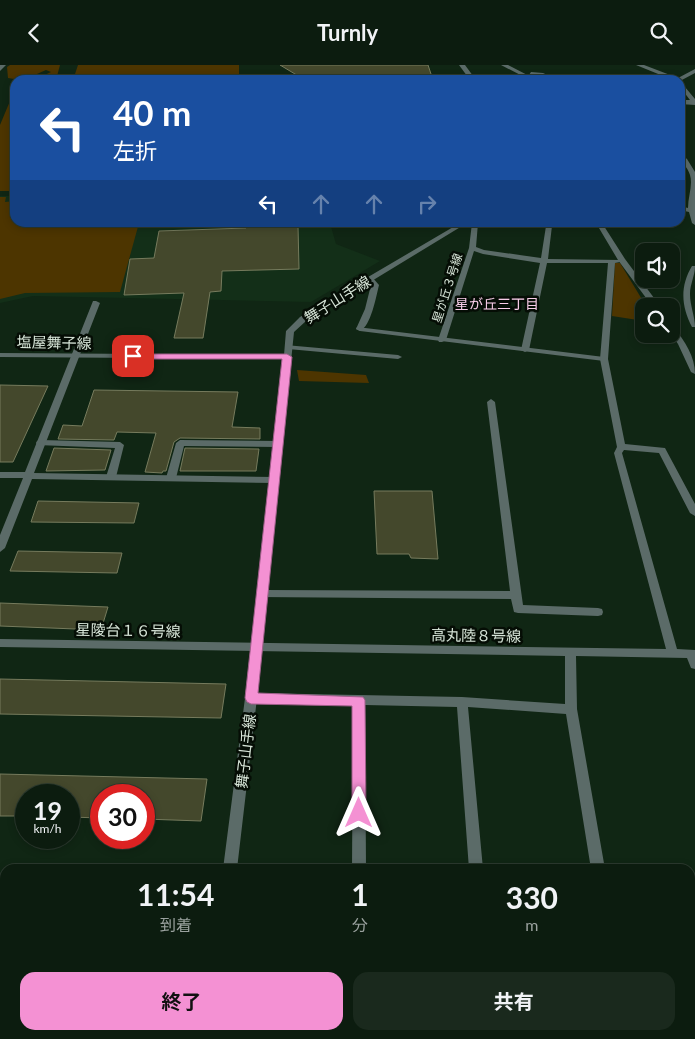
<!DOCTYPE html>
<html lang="ja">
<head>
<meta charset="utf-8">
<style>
  body { margin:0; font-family:Lato,"Noto Sans JP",sans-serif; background:#1a291d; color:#f1f3f6; height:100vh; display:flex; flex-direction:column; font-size:19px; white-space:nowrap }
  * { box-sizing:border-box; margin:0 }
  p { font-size:16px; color:#9aa19e }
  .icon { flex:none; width:28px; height:28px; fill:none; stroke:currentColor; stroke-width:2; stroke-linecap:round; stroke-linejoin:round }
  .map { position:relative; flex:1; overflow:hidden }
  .panel { position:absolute; left:0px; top:799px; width:695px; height:176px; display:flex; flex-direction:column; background:#0c1c0f; border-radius:15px 15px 0 0; box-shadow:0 2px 8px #0003,0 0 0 1px #2c3a2f }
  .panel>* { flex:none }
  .guide { position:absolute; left:10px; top:10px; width:675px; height:152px; border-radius:15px; box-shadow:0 2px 8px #0003,0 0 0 1px #2c3a2f; background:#1a4fa0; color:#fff; overflow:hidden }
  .buttons { position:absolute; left:635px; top:178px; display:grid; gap:10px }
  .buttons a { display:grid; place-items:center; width:45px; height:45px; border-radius:10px; background:#0c1c0f; box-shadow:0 2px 8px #0003,0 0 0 1px #2c3a2f; font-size:25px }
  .speed { position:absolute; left:15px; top:719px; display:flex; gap:10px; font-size:25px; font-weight:700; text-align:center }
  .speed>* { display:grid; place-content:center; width:65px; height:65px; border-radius:50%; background:#0c1c0f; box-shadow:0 2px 8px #0003,0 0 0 1px #2c3a2f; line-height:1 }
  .speed small { font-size:12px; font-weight:400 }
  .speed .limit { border:8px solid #d22; background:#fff; color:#111 }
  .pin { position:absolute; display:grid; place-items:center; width:42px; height:42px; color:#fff; margin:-21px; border-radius:10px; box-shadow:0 2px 8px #0006 }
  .me { position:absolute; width:55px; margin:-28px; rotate:0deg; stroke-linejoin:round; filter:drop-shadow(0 0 4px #0008) }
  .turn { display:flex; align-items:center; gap:18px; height:105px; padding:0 20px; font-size:22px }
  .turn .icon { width:65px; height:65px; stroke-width:2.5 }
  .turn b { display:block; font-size:35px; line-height:42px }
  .lanes { display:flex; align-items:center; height:48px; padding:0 20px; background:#0003; justify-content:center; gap:25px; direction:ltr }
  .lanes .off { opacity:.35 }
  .eta { display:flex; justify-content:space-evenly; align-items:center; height:85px; text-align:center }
  .eta b { font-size:30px; font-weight:700; line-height:35px }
  .primary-button { display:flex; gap:10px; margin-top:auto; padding:10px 20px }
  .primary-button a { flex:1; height:58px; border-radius:15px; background:#f491d3; color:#111; font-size:20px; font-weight:700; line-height:58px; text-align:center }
  .primary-button a+a { background:#1a291d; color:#f1f3f6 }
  header { display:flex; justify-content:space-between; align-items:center; height:65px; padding:0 20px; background:#0c1c0f; font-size:22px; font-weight:700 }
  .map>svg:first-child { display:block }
  .built { fill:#132f18 }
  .green { fill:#4d3500 }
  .building { fill:#44482c; stroke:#767b5d }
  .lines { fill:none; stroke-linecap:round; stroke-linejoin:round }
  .service { fill:#5b6b68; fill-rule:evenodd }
  .pedestrian { fill:#5b6b68; fill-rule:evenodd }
  .minor { fill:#5b6b68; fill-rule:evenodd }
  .tertiary { fill:#5b6b68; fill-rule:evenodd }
  .route { fill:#f491d3; stroke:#9f5e89 }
  .labels { text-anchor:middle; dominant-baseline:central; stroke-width:5; stroke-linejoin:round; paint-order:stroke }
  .far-street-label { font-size:12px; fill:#d6e4d7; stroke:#050d05 }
  .far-neighbourhood-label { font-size:14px; fill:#f7cce7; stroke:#050d05 }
  .street-label { font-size:15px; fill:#d6e4d7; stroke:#050d05 }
</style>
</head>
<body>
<header><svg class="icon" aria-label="back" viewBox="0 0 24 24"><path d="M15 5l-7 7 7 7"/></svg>Turnly<svg class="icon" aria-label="search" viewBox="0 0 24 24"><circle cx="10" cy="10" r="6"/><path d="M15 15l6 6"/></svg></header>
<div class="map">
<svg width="695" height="974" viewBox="0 0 695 974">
  <rect width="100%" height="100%" fill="#102614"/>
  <!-- built -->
  <path class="built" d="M0 131H15V158H330L336 179 380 196 311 237 33 231 0 238Z"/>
  <!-- green -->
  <path class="green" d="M10 0H60L56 15H34L51 7 46 5C32 11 23 16 8 13L7 2Z
    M78 0H239V15H73Z
    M15 24V126H0V60Z
    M0 132H6L5 137 15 136V158H139L120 227 25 228 0 234Z
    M615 198H620L646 241H644V256L612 251Z
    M297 305 366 310 369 318 299 316Z"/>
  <!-- building -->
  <path class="building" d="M280 0H428L433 15H305Z
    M246 158H271V162L298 161 299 204 222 206 221 226 210 227 203 273H174L184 228 124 230 130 194 154 193 159 166 246 163Z
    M0 320 48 321 13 397H0Z
    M94 325 238 327 232 362 260 363V374L180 373 174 377 166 406H163L162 408 145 407 156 368 117 367 114 375 58 374 63 360 82 361Z
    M54 383 111 385 105 405 46 406Z
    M185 383 259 384 256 406H180Z
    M374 426H432L438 494 411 493 409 489H377Z
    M38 436 139 438 134 458 31 457Z
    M18 486 122 488 117 508 10 506Z
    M0 538 108 542 101 565 0 561Z
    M0 614 226 619 221 653 0 649Z
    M0 709 207 714 201 756 144 754V730H101V753L69 752V730H26V751H0Z"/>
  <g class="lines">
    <!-- service -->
    <path class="service" d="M520 158H563L549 163 523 160Z
      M357 262 604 292 608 294 604 296 360 266 356 264Z
      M285 280 398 290 402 292 398 294 288 284H285Z
      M491 334 495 337 523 540 598 543 602 544 603 547 602 550 598 551 518 548 514 547 511 534 258 532 257 529 258 526 262 525 510 526 487 337Z
      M40 375 120 377 124 380 116 412 111 415 106 412 115 383 37 380 36 378 37 376Z
      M180 375 278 376 282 379 278 382 184 381 176 413 171 416 166 413 176 378Z"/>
    <!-- pedestrian -->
    <path class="pedestrian" d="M6 0 0 6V0Z"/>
    <!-- minor -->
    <path class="minor" d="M459 0H465L476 15H470Z
      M501 0H508L537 15H530Z
      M636 0H644L678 13 695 4V8L680 16 673 15Z
      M531 7 543 8 558 15H551L540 11 529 10Z
      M680 16 695 34V40L680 39V35H690L680 22Z
      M680 88 687 94 695 107V160L692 158 689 147 680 145V128L683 130 684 142 688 143C688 132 693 120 690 110 688 102 680 97 680 88Z
      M472 158H478L476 182 484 185 541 193 546 161 549 159 552 161 548 194 620 195V197L615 198 608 294 625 379 665 383 695 439V451L690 448 659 388 624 385 622 388 677 584 695 585V604L691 603 687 593 576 591 577 644 605 804H591L566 649 468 642 483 804H469L457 642 365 640 366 804H352L353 640 251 638 247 636 245 633 247 630 251 628 462 632 565 639V591L0 582V574L666 584 614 388 617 382 600 294 608 198H547L529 285 525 287 521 285 540 198 483 189 474 186 446 275 442 277H439L438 275 469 183Z
      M596 158H619C614 161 601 161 596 158Z
      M366 212H372L379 220C376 232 371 261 360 266L356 264 365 244 371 220 365 214Z
      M93 236H96L100 238 34 408 275 412 280 415 275 418 32 414 5 483 0 487V470L23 413H0V407H25Z
      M0 921H5V935H0Z
      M404 970H432L433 974H405Z
      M482 970H496V974H482Z
      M619 970H633V974H619Z"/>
    <!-- tertiary -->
    <path class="tertiary" d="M460 158H467L306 256 294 267 257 633 237 804H223L245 633 283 294 0 292V288L284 290 286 266 300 252Z
      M596 158H602L625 194 660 241H652L618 195Z
      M692 201H695C695 211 690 219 690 229 690 241 695 251 695 262H692C681 241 680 221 692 201Z
      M671 262H674C685 277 695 291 695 309L691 307 678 279 671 269Z
      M202 970H216V974H202Z"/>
  </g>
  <!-- route -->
  <path class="route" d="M130 289H287L292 292 258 628 363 632 365 635 366 748 364 752 359 754 354 752 352 748V641L251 639 247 637 245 633 282 294H133L130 293Z"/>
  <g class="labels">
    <!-- far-street labels -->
    <g class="far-street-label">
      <text transform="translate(447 223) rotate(-72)">星が丘３号線</text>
    </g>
    <!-- far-neighbourhood labels -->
    <g class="far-neighbourhood-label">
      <text x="497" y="238">星が丘三丁目</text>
    </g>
    <!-- street labels -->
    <g class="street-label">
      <text transform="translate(337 234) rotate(-32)">舞子山手線</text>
      <text transform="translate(54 277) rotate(1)">塩屋舞子線</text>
      <text transform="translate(128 565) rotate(1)">星陵台１６号線</text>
      <text transform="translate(476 570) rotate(1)">高丸陸８号線</text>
      <text transform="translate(245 686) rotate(-83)">舞子山手線</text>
    </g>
  </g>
</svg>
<div class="buttons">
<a><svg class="icon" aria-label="sound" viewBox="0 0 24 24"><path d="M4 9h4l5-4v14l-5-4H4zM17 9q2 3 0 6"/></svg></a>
<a><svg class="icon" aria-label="search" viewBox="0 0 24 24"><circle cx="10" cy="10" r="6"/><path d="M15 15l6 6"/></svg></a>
</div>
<div class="speed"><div>19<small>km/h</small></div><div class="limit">30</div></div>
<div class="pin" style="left:133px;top:291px;background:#d93025"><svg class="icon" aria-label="arrive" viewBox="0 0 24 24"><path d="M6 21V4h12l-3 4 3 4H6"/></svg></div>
<svg class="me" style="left:359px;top:748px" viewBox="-20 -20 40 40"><path d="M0-17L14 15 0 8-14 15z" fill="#f491d3" stroke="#fff" stroke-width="4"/></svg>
<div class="guide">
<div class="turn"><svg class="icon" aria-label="left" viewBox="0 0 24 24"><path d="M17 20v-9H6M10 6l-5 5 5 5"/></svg><div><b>40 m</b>左折</div></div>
<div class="lanes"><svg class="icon" aria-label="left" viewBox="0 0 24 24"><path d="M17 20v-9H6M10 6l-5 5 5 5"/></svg><svg class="icon off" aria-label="ahead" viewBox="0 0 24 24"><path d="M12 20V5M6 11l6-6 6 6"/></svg><svg class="icon off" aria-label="ahead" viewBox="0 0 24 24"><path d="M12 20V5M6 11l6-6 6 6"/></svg><svg class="icon off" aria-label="right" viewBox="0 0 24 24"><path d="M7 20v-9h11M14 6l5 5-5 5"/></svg></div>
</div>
<section class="panel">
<div class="eta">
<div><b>11:54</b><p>到着</p></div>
<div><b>1</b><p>分</p></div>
<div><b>330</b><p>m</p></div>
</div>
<div class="primary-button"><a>終了</a><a>共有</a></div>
</section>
</div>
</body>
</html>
